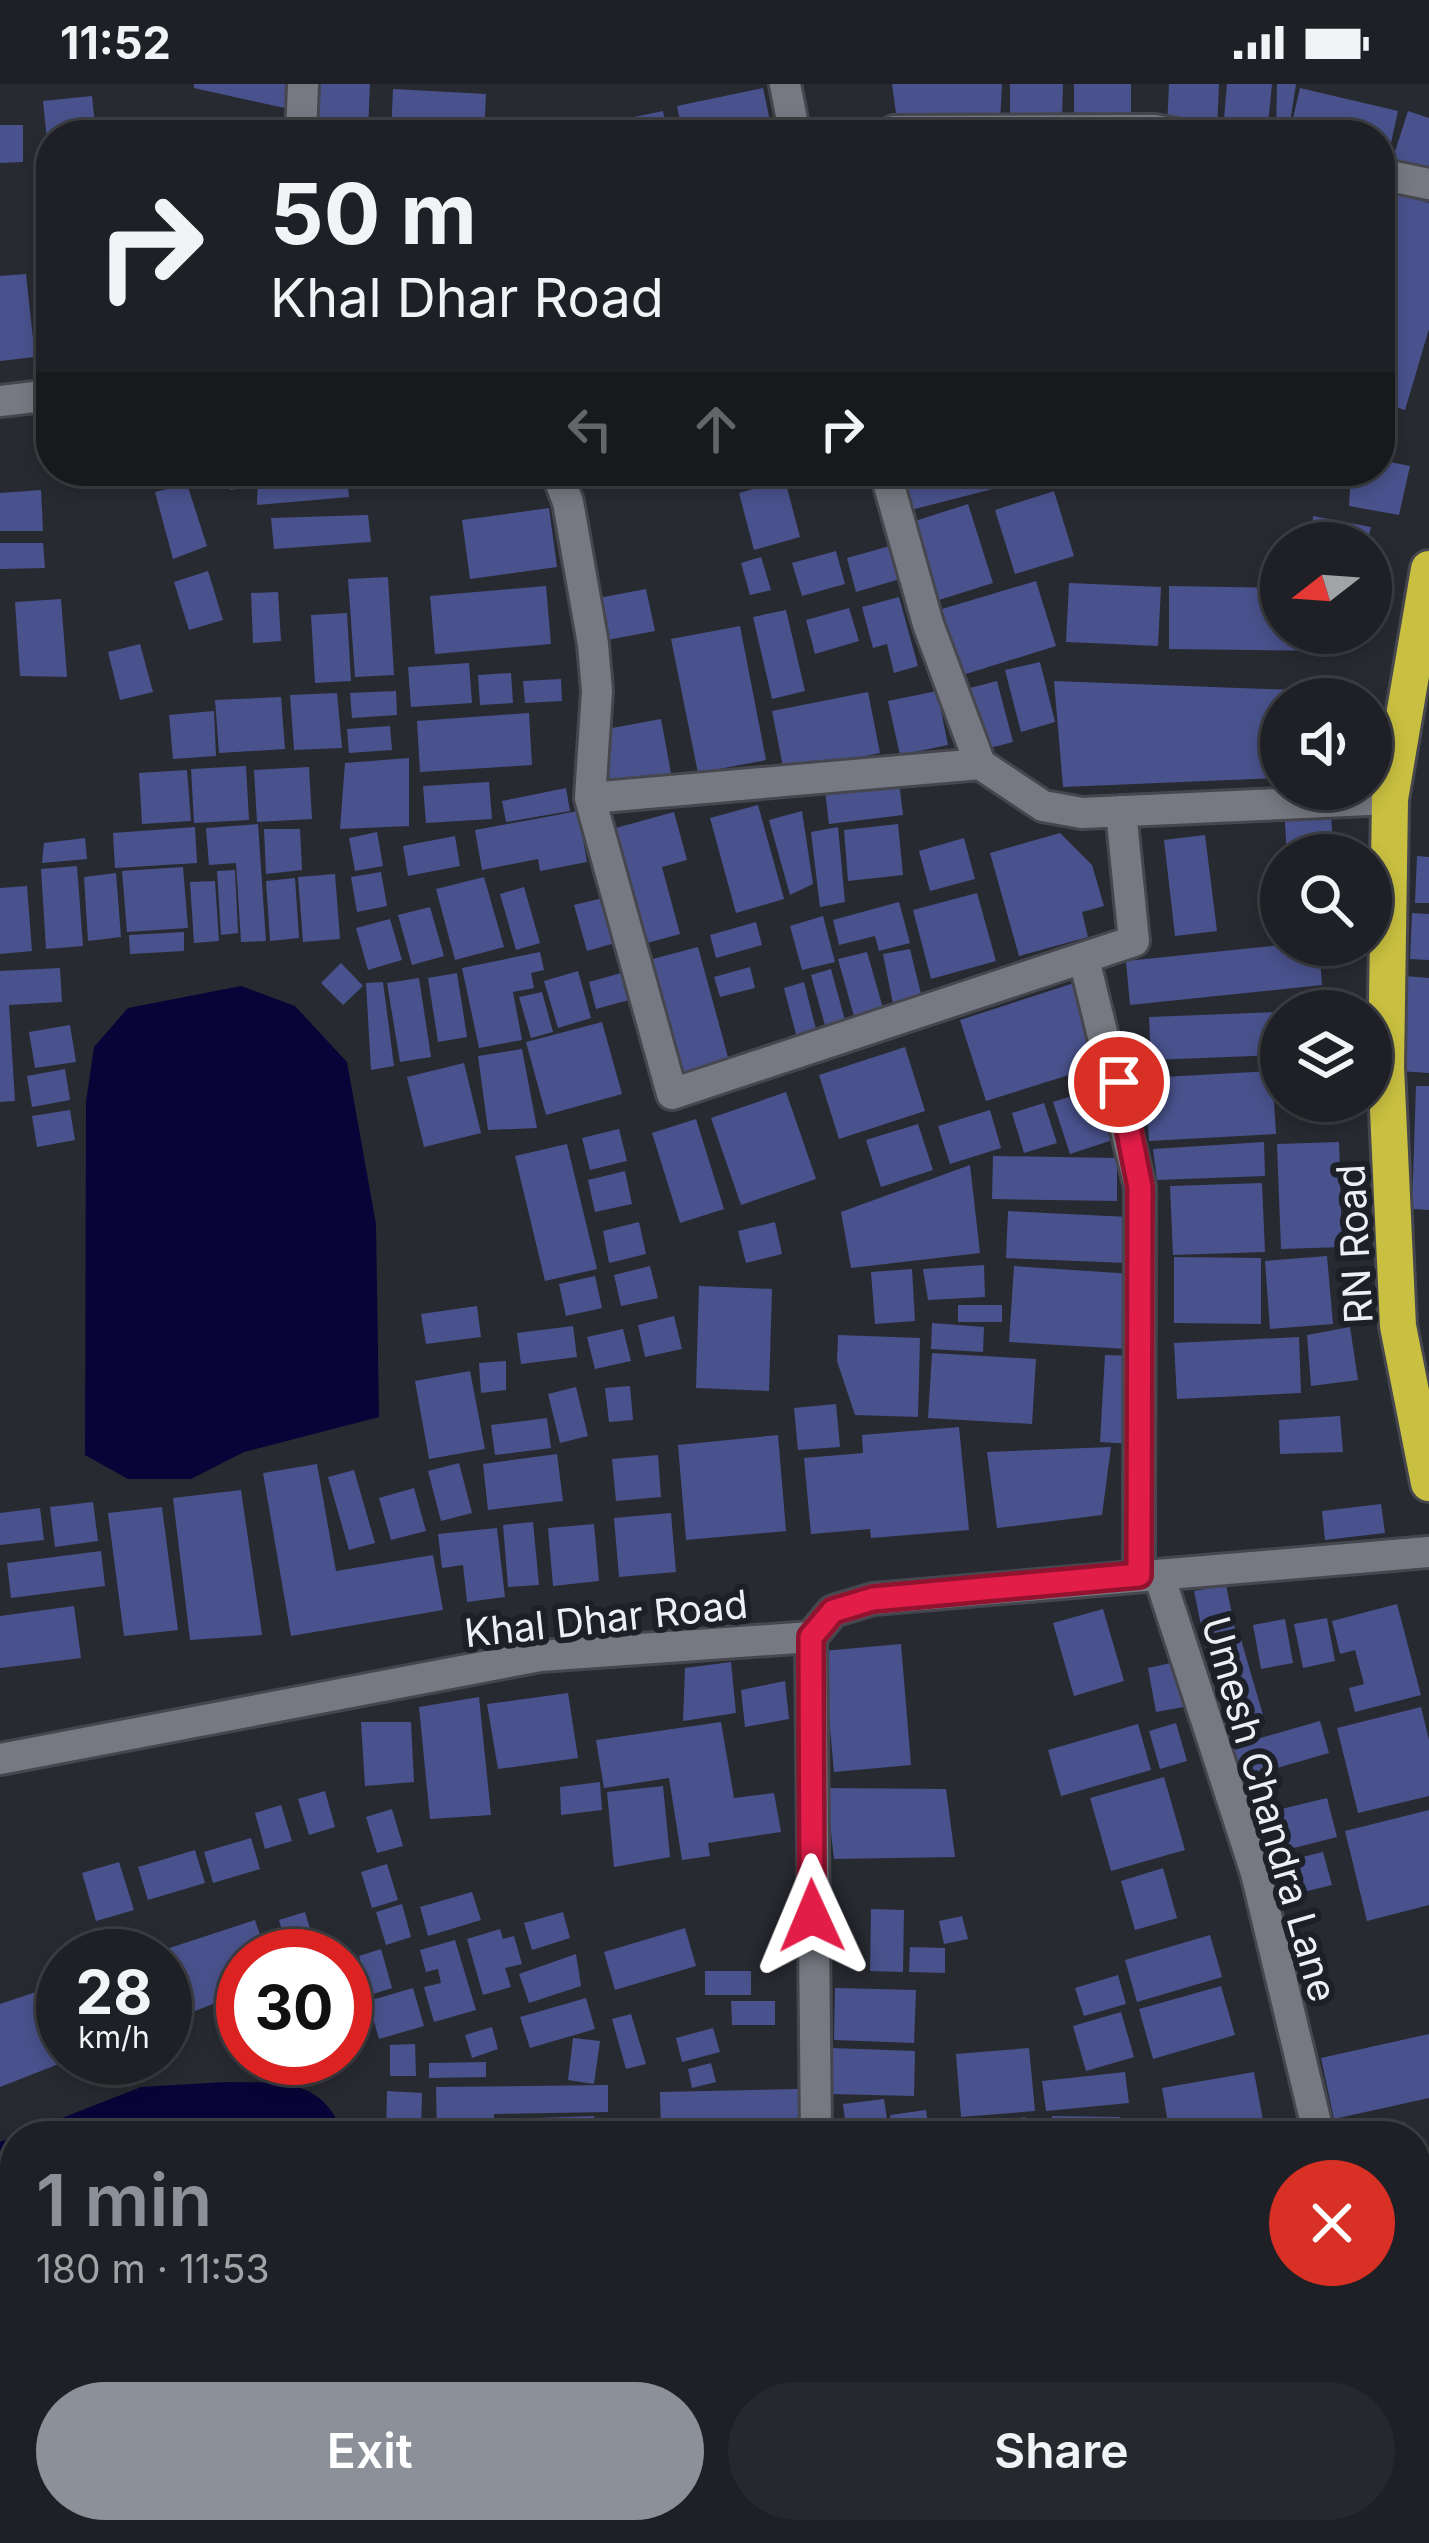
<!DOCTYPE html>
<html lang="en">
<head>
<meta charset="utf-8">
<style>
  body { margin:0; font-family:Inter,sans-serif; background:#26282d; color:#f1f3f6; height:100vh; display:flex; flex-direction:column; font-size:45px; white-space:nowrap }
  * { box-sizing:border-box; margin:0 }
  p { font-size:39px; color:#a1a3a7 }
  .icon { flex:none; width:66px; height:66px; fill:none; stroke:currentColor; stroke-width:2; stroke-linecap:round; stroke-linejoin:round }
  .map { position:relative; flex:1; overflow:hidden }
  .side { position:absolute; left:0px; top:2037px; width:1431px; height:423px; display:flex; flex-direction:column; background:#1e2025; border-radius:48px 48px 0 0; box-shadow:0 6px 18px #0003,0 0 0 3px #3c3e42 }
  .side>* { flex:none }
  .top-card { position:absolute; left:36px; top:36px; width:1359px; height:366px; border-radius:48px; box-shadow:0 6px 18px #0003,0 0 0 3px #3c3e42; background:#1e2025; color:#f1f3f6; overflow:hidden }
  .needle { width:78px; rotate:253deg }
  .controls { position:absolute; left:1260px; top:438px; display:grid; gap:24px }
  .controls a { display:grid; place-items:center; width:132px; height:132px; border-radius:50%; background:#1e2025; box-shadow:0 6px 18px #0003,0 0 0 3px #3c3e42; font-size:60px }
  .speed { position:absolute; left:36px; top:1845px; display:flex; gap:24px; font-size:60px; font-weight:700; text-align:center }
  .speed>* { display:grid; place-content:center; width:156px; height:156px; border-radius:50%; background:#1e2025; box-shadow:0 6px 18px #0003,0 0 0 3px #3c3e42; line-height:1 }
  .speed small { font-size:30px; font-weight:400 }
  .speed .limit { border:18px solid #d22; background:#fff; color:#111 }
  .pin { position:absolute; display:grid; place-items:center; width:102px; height:102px; color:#fff; margin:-51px; border:6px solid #fff; border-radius:50%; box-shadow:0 3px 12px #0007 }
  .me { position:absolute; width:132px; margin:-66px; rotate:359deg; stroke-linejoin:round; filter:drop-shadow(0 0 9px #0008) }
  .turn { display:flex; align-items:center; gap:42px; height:252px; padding:0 36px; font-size:54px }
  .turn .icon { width:156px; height:156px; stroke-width:2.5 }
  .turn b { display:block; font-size:84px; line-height:102px }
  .lanes { display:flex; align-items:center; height:114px; padding:0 36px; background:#0003; justify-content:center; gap:60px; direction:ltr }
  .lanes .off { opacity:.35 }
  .round { display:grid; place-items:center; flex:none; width:126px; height:126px; border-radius:63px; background:#26282d }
  .summary { display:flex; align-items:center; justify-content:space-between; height:204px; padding:0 36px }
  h1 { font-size:72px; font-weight:600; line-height:90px; color:#8c9099 }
  .action { display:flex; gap:24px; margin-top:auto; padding:24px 36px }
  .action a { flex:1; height:138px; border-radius:72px; background:#8c9099; color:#fff; font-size:48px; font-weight:600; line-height:138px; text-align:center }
  .action a+a { background:#26282d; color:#f1f3f6 }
  .status { display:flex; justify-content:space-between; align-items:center; height:84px; padding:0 60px; background:#1e2025; direction:ltr }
  .status svg { height:33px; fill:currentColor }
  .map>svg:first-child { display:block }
  .water { fill:#090438 }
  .building { fill:#49528c }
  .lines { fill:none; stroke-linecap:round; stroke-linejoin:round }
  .minor-casing { stroke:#46474e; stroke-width:36 }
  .highway-casing { stroke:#46474e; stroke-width:42 }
  .minor { stroke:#777982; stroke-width:30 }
  .highway { stroke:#c9c041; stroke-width:36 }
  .route-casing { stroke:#92132f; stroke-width:30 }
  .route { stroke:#e11d48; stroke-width:21 }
  .labels { text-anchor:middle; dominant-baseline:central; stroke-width:12; stroke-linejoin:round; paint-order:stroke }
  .street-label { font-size:39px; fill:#eeeff4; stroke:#1e2027 }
</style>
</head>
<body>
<div class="status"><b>11:52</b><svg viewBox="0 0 49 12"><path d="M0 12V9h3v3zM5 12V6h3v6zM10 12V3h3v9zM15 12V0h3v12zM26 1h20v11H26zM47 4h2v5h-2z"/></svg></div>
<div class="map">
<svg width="1429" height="2459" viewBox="0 0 1429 2459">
  <rect width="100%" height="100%" fill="#282a31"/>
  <!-- water -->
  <path class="water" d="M241 902 295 922 347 978 376 1140 379 1333 244 1368 191 1395H128L85 1371 86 1018 94 963 128 924Z
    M225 1998C277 1999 325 1992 343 2052H16L141 2003Z
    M15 2052V2293L0 2297V2058Z
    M738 2445H918V2459H736Z"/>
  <!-- building -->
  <path class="building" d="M194 0H297L294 26 194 4Z
    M307 0H370L368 46 305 43Z
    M892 0H1002L1000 38 898 44Z
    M1010 0H1063L1062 32H1010Z
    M1074 0H1131V34L1074 35Z
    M1169 0H1219L1217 46 1167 44Z
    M1227 0H1272L1267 50 1223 46Z
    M1277 0H1296L1288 51 1276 49Z
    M763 4 772 47 683 51 677 22Z
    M1300 4 1398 27 1385 86 1380 84V51H1289Z
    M393 5 486 10 484 51H391Z
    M92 12 96 51H51L48 66 43 17Z
    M663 27 668 51H582L581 44Z
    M1408 27 1429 34V89L1392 77Z
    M281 40 282 51H182L181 47Z
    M0 41H23V78L0 79Z
    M51 93V138L40 139 35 95Z
    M1380 105 1429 119V245L1405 326 1380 318Z
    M51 147V197H44L39 148Z
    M26 190 35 273 0 277V192Z
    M1380 376 1410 382 1399 431 1349 422 1351 387H1380Z
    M227 387H251L253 403 230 406Z
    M258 387H346L349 413 257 421Z
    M420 387H457L458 395 423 402Z
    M644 387H679L681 395 648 404Z
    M896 387H1055V389L907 427Z
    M785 396 800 453 754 466 739 409Z
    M187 400 207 462 173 475 155 408Z
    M41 406 43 447H0V409Z
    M1054 407 1074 472 1015 490 995 426Z
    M968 420 993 499 939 516 915 437Z
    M549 424 557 483 470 495 462 436Z
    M368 431 371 458 274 465 271 434Z
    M1313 432 1371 443 1367 459H1312Z
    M0 459H43L45 484 0 485Z
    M890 462 900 495 856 508 847 474Z
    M836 467 845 500 802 512 792 479Z
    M761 473 771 506 750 511 741 479Z
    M208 487 223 536 189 546 174 498Z
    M388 493 394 591 355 593 348 495Z
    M1036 497 1056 562 953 594 932 528Z
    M1069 499 1161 503 1158 562 1066 558Z
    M546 502 551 560 435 570 430 512Z
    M1169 502 1281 504V549H1335V567L1169 565Z
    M646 505 655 547 597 558 588 516Z
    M278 508 281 557 253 559 251 509Z
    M899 513 918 582 894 589 887 560 873 564 862 523Z
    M61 515 67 593 20 592 15 518Z
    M849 524 859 557 815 570 806 536Z
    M786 526 805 607 772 615 753 533Z
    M347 529 351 597 315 599 311 531Z
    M740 542 766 676 698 689 671 555Z
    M140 560 153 608 120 616 108 568Z
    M1040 578 1055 638 1021 648 1005 586Z
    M469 579 472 619 411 623 408 583Z
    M511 589 513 619 480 621 478 591Z
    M561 595 562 617 525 619 523 597Z
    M997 597 1013 658 978 667 962 606Z
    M1054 597 1322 607 1321 615H1281V694L1063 703Z
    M396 607 397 631 352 634 350 609Z
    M937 607 948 661 900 671 888 617Z
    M868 608 880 669 784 688 772 627Z
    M337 609 342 664 294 666 290 611Z
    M281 613 285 665 219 669 215 616Z
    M214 627 216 672 173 675 169 631Z
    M529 629 532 681 420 688 417 637Z
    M661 635 672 695 608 708 596 647Z
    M390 642 392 666 349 669 347 645Z
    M409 674V742L340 745 345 679Z
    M246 682 249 736 194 739 191 685Z
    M309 683 312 735 257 738 254 686Z
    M187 686 191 737 142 740 139 689Z
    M489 698 492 735 426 739 423 702Z
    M899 698 903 731 829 740 825 707Z
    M566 704 570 727 506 738 502 717Z
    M758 721 784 815 736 829 710 734Z
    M1284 725H1331L1333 771H1287Z
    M578 727 587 778 540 787 538 775 482 786 475 746Z
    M802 727 813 800 790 811 769 736Z
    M674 728 687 776 662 783 680 850 647 859 616 744Z
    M258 740 266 857 241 858 236 779 209 781 206 744Z
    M898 740 903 791 848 797 844 746Z
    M195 743 197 779 115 784 113 749Z
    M838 743 845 818 820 823 811 748Z
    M264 745H300L302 786 266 790Z
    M377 748 383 782 355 787 349 754Z
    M1060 749 1092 781 1104 822 1082 828 1088 853 1019 872 990 769Z
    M1205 751 1217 847 1175 852 1164 756Z
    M455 752 460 782 408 792 403 762Z
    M85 754 87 775 42 779 44 759Z
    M964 754 975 795 930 807 919 767Z
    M1417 772 1429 773V819H1415Z
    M77 782 83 862 46 865 41 785Z
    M183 783 188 844 127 848 122 787Z
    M235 786 238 849 221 851 217 787Z
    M381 788 387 822 357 828 351 793Z
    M116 789 121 853 88 857 84 793Z
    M335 790 340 855 303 858 298 793Z
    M484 793 504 863 455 876 436 805Z
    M295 794 299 854 270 857 266 797Z
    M215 797 219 857 194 859 190 798Z
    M27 802 32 867 0 870V804Z
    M524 803 540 859 516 866 500 810Z
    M977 809 996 877 931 895 913 826Z
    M603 814 615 859 587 867 574 821Z
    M899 818 910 859 879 867 875 852 839 861 833 836Z
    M430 823 444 872 412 881 398 831Z
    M1412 829 1429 830V876L1410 875Z
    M823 832 835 878 802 886 790 842Z
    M390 835 402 876 368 886 356 844Z
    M756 838 762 861 716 874 710 851Z
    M184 848V867L130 870 129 851Z
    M1283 861H1319L1322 901 1130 921 1126 877Z
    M698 863 732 988 684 1002 649 876Z
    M910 865 923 918 895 930 883 870Z
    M540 868 544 886 531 889 534 904 513 908 522 956 479 964 462 884Z
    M867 868 886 935 857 943 838 875Z
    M341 879 363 902 343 921 321 899Z
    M750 883 755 904 720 913 714 893Z
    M60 884 62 918 9 921 15 1017 0 1018V887Z
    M831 885 846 940 826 945 811 891Z
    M578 887 591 934 558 944 544 897Z
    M457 889 467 953 438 958 428 894Z
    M621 889 629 916 596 925 589 898Z
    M1405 892 1429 894V989L1399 987Z
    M419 894 431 973 400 978 387 899Z
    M383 898 394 982 371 986 366 899Z
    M804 898 818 953 798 958 784 904Z
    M1074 899 1101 981 986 1017 960 936Z
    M542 908 553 948 531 954 519 913Z
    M1281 928V971L1151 976 1149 933Z
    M602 938 622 1010 546 1031 526 958Z
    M70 941 76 978 35 984 29 948Z
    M905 963 925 1027 839 1055 819 991Z
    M522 965 537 1044 488 1046 478 972Z
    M464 979 481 1049 424 1063 407 993Z
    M65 985 70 1016 32 1023 27 992Z
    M1272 987 1276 1050 1149 1057 1145 994Z
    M1109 1000 1125 1052 1070 1070 1053 1018Z
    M1416 1002H1429V1126L1412 1125Z
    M786 1008 816 1095 741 1121 711 1034Z
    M1296 1017H1334L1335 1025 1297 1030Z
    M1044 1019 1057 1059 1024 1069 1012 1029Z
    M70 1026 75 1056 37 1063 32 1032Z
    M990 1026 1001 1064 950 1080 938 1042Z
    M696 1035 724 1125 680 1139 652 1049Z
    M918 1040 933 1086 881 1103 866 1056Z
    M619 1045 627 1077 590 1086 582 1054Z
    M1264 1058 1265 1092 1157 1096 1153 1065Z
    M1339 1058 1342 1163 1281 1165 1277 1060Z
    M567 1060 597 1185 545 1197 515 1072Z
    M993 1072 1117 1074V1117L992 1115Z
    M970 1081 980 1169 851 1184 841 1128Z
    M625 1087 632 1120 595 1128 588 1096Z
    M1262 1099 1265 1168 1173 1171 1170 1102Z
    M1008 1127 1129 1133 1127 1179 1006 1174Z
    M639 1138 646 1170 609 1179 603 1147Z
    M775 1138 782 1170 746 1179 738 1147Z
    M1327 1172 1333 1240 1270 1245 1265 1177Z
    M1174 1173 1261 1174V1240L1174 1239Z
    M984 1181 985 1213 928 1216 923 1185Z
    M650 1182 658 1214 621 1222 614 1191Z
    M1014 1182 1133 1190 1128 1265 1009 1258Z
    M912 1185 915 1237 875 1240 871 1188Z
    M595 1192 602 1224 566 1232 559 1200Z
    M699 1202 772 1205 769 1307 696 1304Z
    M958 1221H1002V1238H958Z
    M477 1222 481 1253 426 1260 421 1230Z
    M674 1232 682 1265 645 1273 638 1241Z
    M932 1239 984 1243 983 1268 931 1265Z
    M573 1242 577 1273 521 1280 517 1249Z
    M1350 1243 1358 1296 1311 1302 1307 1251Z
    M623 1245 631 1277 595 1285 587 1253Z
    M838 1251 920 1254 918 1333 855 1331 837 1277Z
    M1299 1253 1301 1309 1177 1315 1174 1259Z
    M932 1269 1036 1275 1032 1340 928 1334Z
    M1105 1271 1137 1272 1132 1360 1100 1358Z
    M506 1277V1306L481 1309 479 1279Z
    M470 1287 485 1365 429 1375 415 1297Z
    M630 1302 633 1336 609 1338 605 1304Z
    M576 1303 588 1352 560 1359 548 1310Z
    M836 1320 840 1363 798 1366 794 1324Z
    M1340 1332 1343 1368 1280 1370 1279 1336Z
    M547 1334 551 1364 495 1371 491 1341Z
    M959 1343 969 1446 871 1454 870 1445 811 1450 804 1374 863 1369 862 1351Z
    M778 1351 786 1447 686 1456 678 1361Z
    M1111 1363 1102 1431 997 1444 987 1368Z
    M557 1370 563 1417 488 1426 483 1380Z
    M658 1371 661 1413 616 1417 612 1375Z
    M459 1379 472 1429 441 1437 428 1387Z
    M317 1380 336 1487 433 1471 443 1526 291 1552 263 1389Z
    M354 1386 375 1459 349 1466 328 1393Z
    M414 1404 426 1447 391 1456 379 1414Z
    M241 1406 262 1551 190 1556 173 1414Z
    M93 1418 98 1457 55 1463 50 1423Z
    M1381 1420 1385 1449 1325 1456 1322 1427Z
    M162 1423 178 1546 124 1552 108 1429Z
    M40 1424 44 1456 0 1461V1429Z
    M671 1429 676 1488 619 1493 614 1434Z
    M533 1438 539 1501 508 1503 503 1441Z
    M594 1440 599 1497 553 1502 548 1444Z
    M497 1444 505 1513 467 1518 463 1481 442 1484 438 1450Z
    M101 1467 105 1502 11 1514 7 1479Z
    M1226 1501 1235 1545 1203 1551 1194 1507Z
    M1397 1520 1421 1611 1355 1628 1349 1604 1364 1600 1355 1566 1340 1570 1332 1537Z
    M74 1522 81 1574 0 1584V1532Z
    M1103 1525 1124 1597 1074 1612 1053 1539Z
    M1327 1534 1335 1577 1303 1584 1294 1540Z
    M1285 1535 1293 1579 1261 1585 1253 1541Z
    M1240 1552 1265 1638 1230 1648 1205 1562Z
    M901 1560 911 1681 834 1688 823 1567Z
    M1180 1577 1189 1622 1156 1628 1148 1584Z
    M731 1578 736 1629 683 1637 685 1584Z
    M785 1597 789 1635 745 1643 741 1606Z
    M568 1609 578 1674 498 1685 487 1620Z
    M479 1613 491 1731 430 1735 419 1623Z
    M1421 1623 1429 1656V1712L1358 1729 1337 1644Z
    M1320 1637 1329 1669 1242 1694 1232 1662Z
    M361 1638H411L414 1698 365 1702Z
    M721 1638 734 1714 774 1709 781 1748 708 1759 710 1772 682 1776 669 1694 604 1704 596 1656Z
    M1176 1639 1187 1677 1160 1685 1149 1647Z
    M1138 1640 1151 1686 1061 1712 1048 1666Z
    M1164 1693 1185 1766 1111 1787 1090 1714Z
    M600 1698 602 1726 561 1731 560 1703Z
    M663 1702 670 1773 614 1783 607 1708Z
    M826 1704 946 1705 955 1773 834 1775Z
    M325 1707 335 1743 309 1751 298 1715Z
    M1327 1714 1337 1753 1266 1771 1256 1731Z
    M281 1721 292 1757 265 1765 255 1729Z
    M392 1725 403 1762 377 1769 366 1733Z
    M1429 1726V1821L1367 1837 1345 1747Z
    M251 1754 260 1785 213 1799 204 1768Z
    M195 1766 205 1799 148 1816 138 1783Z
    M1323 1768 1332 1801 1283 1813 1274 1780Z
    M119 1778 134 1826 96 1837 82 1789Z
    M387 1780 398 1816 372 1824 361 1788Z
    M1163 1784 1177 1834 1135 1846 1121 1797Z
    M472 1808 481 1836 428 1852 420 1823Z
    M402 1820 411 1853 386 1861 376 1828Z
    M871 1825 904 1826 903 1888 870 1887Z
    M305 1828 316 1865 289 1872 279 1836Z
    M563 1828 570 1854 532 1866 524 1839Z
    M962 1832 968 1855 944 1860 939 1837Z
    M255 1836 267 1872H243V1908L165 1939V1872L148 1871Z
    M685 1844 696 1882 615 1906 604 1868Z
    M500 1845 503 1855 514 1852 522 1880 505 1884 511 1903 483 1911 467 1855Z
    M1210 1851 1222 1893 1137 1918 1125 1876Z
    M455 1856 476 1926 434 1938 424 1903 441 1899 438 1885 426 1888 420 1866Z
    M910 1863 945 1864V1889L909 1888Z
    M381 1865 392 1904 370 1911 359 1872Z
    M576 1870 581 1902 529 1919 519 1890Z
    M705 1887H751V1911H705Z
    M1118 1891 1126 1920 1084 1932 1075 1904Z
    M63 1899V1974H74L0 2003V1920Z
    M1221 1902 1235 1951 1153 1975 1139 1925Z
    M413 1904 424 1942 379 1955 368 1917Z
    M835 1904 916 1906 914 1959 834 1956Z
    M586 1914 595 1945 530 1964 520 1933Z
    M731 1917H775V1941H732Z
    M1121 1928 1134 1973 1086 1987 1073 1942Z
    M631 1930 646 1980 626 1985 612 1935Z
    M492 1943 498 1965 472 1974 465 1951Z
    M713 1944 720 1968 682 1978 676 1954Z
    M1429 1950V2014L1334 2035 1321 1974Z
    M573 1954 600 1957 594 2000 568 1996Z
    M415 1960 416 1992H390V1961Z
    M830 1964 915 1967 914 2012 829 2010Z
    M1029 1964 1035 2027 961 2033 956 1970Z
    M486 1978V1993L429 1994V1979Z
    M711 1979 716 1998 692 2004 688 1985Z
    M1125 1988 1129 2019 1046 2027 1042 1997Z
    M1254 1988 1266 2052H1136L1135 2046 1168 2039 1162 2004Z
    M608 2001V2028L494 2030V2052H437L436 2003Z
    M798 2005 799 2052H661L660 2008Z
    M387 2007 422 2009 421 2052H386Z
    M884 2015 889 2049 847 2052 843 2020Z
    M926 2026 930 2052H893L890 2031Z
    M594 2032 595 2052H510L509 2035Z
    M1052 2032 1120 2033V2052H1052Z
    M1025 2033 1029 2052H963L962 2045Z
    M1405 2038 1407 2052H1342L1341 2046Z
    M1429 2235V2320H1426L1418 2236Z
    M47 2445H90L91 2459H48Z
    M146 2445H198L195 2459H143Z
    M326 2445H368L371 2459H330Z
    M385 2445H455L458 2459H389Z
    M1155 2445 1158 2459H1112L1111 2454Z
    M1171 2445H1202L1205 2459H1174Z
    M1213 2445H1295L1298 2459H1216Z"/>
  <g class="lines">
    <!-- minor casing -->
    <g class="minor-casing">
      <path id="minor" d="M785 0 795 51
        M894 47 1154 46 1181 51
        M301 51 303 0
        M1380 90 1429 100
        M0 317 51 311
        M556 387 568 418 593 560 597 607 590 714 672 1010 1134 857 1121 727
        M885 387 928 540 980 680 1043 722 1082 729 1390 715
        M590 714 980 680
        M1084 875 1140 1103 1139 1491
        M1159 1491 1256 1789 1319 2052
        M811 1553 816 2052
        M0 1675 540 1572 811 1553 833 1527 873 1515 1429 1468
        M1416 2432 1429 2431
        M1350 2445V2459
        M687 2459 688 2445"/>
    </g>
    <!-- highway casing -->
    <g class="highway-casing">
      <path id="highway" d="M1429 485 1390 715 1386 983 1398 1242 1429 1399"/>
    </g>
    <!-- minor -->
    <use href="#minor" class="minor"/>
    <!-- highway -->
    <use href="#highway" class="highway"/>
  </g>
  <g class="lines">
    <!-- route casing -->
    <g class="route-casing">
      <path id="route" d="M812 1832 811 1553 833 1527 873 1515 1139 1491 1140 1103 1119 998"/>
    </g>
    <!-- route -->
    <use href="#route" class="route"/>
  </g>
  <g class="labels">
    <!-- street labels -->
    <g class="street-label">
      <text transform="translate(1354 1160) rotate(-93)">RN Road</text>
      <text transform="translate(606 1534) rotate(-6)">Khal Dhar Road</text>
      <text transform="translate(1270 1725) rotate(74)">Umesh Chandra Lane</text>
    </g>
  </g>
</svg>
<div class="controls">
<a><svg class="needle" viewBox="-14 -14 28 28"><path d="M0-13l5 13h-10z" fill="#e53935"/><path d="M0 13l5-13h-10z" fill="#a1a3a7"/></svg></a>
<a><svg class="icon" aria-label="sound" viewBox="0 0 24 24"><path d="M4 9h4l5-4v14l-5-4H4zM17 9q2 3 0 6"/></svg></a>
<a><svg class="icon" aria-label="search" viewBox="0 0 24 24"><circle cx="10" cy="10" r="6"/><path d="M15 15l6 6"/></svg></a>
<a><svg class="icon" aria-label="layers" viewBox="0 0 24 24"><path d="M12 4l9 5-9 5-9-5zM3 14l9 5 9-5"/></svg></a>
</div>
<div class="speed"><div>28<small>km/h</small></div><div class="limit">30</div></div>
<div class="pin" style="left:1119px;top:998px;background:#d93025"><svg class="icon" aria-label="arrive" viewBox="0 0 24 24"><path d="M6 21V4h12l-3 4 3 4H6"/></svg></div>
<svg class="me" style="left:812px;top:1832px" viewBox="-20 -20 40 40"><path d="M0-17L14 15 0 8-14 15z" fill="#e11d48" stroke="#fff" stroke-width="4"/></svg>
<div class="top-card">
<div class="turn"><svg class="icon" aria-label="right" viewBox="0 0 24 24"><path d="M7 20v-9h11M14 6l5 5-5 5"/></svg><div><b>50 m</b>Khal Dhar Road</div></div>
<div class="lanes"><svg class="icon off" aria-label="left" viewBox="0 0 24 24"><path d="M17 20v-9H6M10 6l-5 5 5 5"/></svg><svg class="icon off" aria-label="ahead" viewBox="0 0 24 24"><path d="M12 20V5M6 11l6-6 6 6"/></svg><svg class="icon" aria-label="right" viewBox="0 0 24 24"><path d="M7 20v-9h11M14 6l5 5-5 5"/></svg></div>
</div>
<section class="side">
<div class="summary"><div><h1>1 min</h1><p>180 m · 11:53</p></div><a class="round" style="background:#d93025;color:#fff"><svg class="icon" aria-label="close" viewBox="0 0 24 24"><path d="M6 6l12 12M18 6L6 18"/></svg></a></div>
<div class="action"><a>Exit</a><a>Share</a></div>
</section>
</div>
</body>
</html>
